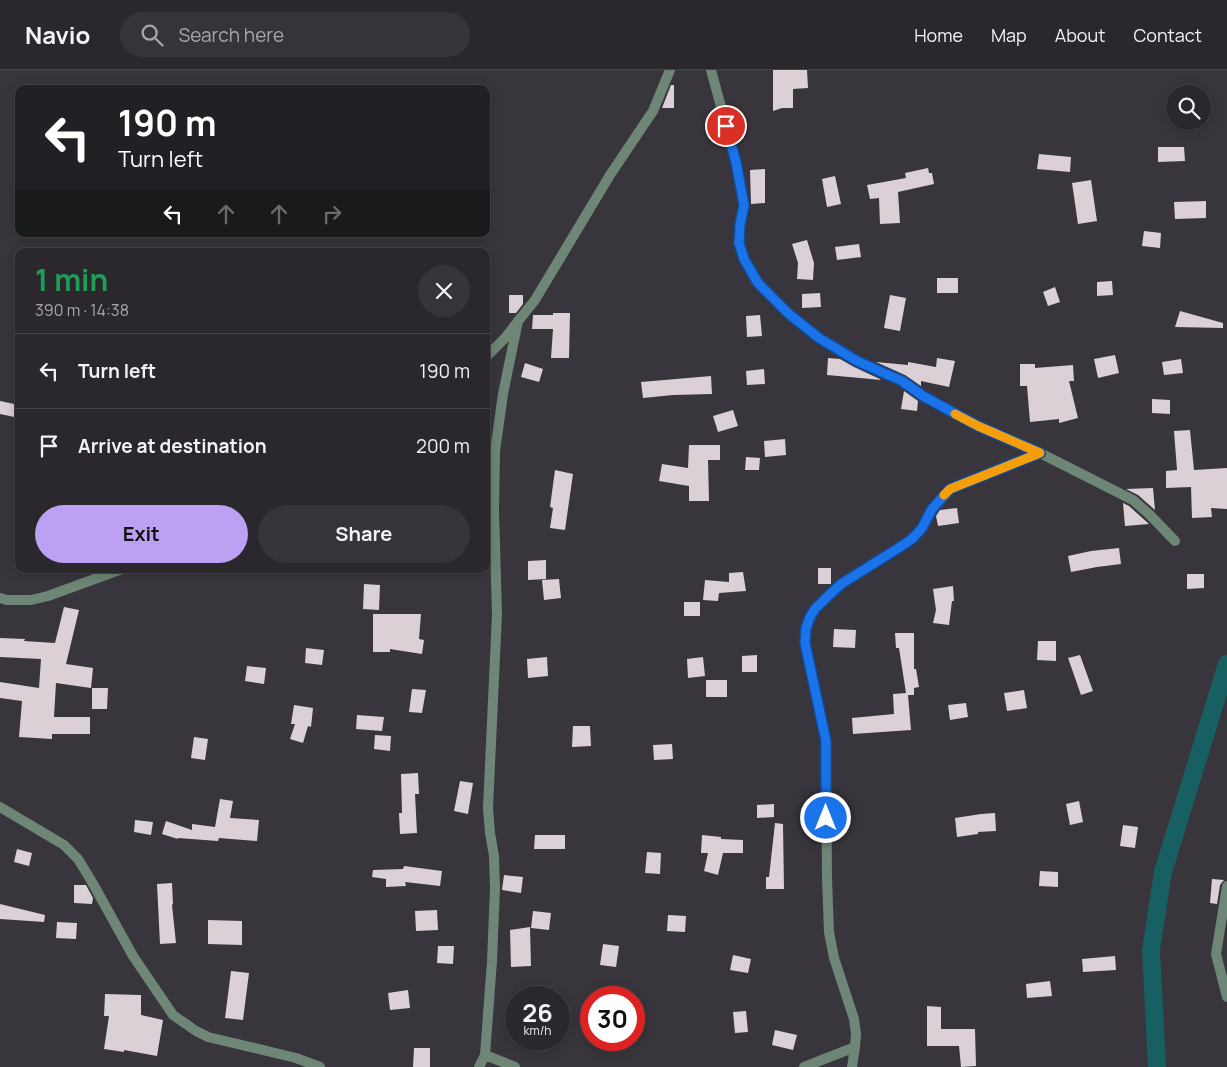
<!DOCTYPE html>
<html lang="en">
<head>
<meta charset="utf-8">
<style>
  body { margin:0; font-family:Manrope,sans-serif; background:#363439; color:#f1f3f6; height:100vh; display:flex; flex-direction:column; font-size:19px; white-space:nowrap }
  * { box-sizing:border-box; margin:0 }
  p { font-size:16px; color:#a5a6aa }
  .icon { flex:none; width:28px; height:28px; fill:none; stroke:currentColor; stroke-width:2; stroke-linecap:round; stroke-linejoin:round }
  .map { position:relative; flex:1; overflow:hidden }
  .sheet { position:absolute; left:15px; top:178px; width:475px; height:325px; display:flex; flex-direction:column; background:#2a282d; border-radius:10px; box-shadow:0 2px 12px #0003,0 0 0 1px #464449 }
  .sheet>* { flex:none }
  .banner { position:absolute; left:15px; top:15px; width:475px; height:152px; border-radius:10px; box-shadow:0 2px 12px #0003,0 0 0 1px #464449; background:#202124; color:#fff; overflow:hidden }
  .controls { position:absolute; left:1166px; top:15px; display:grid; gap:10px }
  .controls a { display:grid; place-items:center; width:45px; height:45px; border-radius:50%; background:#2a282d; box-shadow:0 2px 12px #0003,0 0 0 1px #464449; font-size:25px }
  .speed { position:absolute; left:505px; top:916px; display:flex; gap:10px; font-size:25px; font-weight:700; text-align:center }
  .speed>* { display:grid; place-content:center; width:65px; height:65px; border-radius:50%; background:#2a282d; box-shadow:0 2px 12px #0003,0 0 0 1px #464449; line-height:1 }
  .speed small { font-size:12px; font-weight:400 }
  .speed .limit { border:8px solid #d22; background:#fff; color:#111 }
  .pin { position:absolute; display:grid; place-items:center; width:42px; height:42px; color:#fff; margin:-21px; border:2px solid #fff; border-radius:50%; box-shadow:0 1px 5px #0007 }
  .me { position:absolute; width:55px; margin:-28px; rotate:0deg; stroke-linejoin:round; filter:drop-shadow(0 0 4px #0008) }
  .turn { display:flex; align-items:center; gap:18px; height:105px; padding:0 20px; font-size:22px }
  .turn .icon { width:65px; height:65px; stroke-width:2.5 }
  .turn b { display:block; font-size:35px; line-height:42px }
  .lanes { display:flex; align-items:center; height:48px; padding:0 20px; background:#0003; justify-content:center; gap:25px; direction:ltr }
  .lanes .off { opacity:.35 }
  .round { display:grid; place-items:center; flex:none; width:52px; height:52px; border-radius:26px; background:#363439 }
  .summary { display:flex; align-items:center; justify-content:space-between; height:85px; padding:0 20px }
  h1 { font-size:30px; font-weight:700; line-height:38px; color:#1e9e55 }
  .button { display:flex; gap:10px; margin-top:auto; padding:10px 20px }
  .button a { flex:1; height:58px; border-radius:30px; background:#bca0f2; color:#111; font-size:20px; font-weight:700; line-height:58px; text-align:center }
  .button a+a { background:#363439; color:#f1f3f6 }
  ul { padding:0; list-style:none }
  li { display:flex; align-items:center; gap:15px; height:75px; padding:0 20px; border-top:1px solid #464449 }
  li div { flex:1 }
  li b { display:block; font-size:19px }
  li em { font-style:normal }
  header { display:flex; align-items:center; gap:30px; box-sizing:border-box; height:70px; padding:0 25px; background:#2a282d; border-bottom:1px solid #464449 }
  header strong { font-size:24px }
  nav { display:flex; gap:28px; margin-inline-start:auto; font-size:18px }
  .search { width:350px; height:45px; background:#363439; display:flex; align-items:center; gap:12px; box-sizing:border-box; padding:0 18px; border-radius:28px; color:#a5a6aa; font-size:19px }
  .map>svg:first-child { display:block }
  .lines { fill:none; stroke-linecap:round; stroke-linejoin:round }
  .canal { stroke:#175f61; stroke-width:18 }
  .building { fill:#dad0d6 }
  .street { stroke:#6e8675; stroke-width:10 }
  .route-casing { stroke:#114b97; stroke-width:12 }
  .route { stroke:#1a73e8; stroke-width:9 }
  .slow { stroke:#f59e0b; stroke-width:9 }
</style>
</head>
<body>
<header>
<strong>Navio</strong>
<div class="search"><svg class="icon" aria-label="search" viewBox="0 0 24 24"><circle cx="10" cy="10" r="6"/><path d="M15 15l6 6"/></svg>Search here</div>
<nav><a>Home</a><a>Map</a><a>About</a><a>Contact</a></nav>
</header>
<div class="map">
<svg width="1227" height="997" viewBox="0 0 1227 997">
  <rect width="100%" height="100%" fill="#38353c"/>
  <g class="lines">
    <!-- canal -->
    <path class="canal" d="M1157 997 1151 880 1163 802 1227 594"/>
  </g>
  <!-- building -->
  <path class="building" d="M773 0H807L808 18 793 19V38H782L773 41Z
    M671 15H674V38H662Z
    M1158 77H1184L1185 91 1158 92Z
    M1039 84 1071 87 1070 102 1037 99Z
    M928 98 929 103H932L934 114 898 122 900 153 880 154 879 128 870 129 867 115 906 108 905 103Z
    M765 99V133L751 134 750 100Z
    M835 106 841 134 827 137 822 109Z
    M1091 110 1097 151 1078 154 1072 113Z
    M1206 131V148L1175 149 1174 132Z
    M1144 161 1161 163 1160 178 1142 176Z
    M807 170 814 193 813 210 797 209 798 193 792 174Z
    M859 174 861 187 837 190 835 177Z
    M937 208H958V223H937Z
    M1112 211 1113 225 1097 226V212Z
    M1055 217 1060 232 1048 236 1043 222Z
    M820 223 821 237 802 238V224Z
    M509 225H523V234L516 243H509Z
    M890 225 906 228 900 261 884 258Z
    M1180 241 1223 253V258L1175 257Z
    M553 243H570L569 288H551L553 259H532L533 245H553Z
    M760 245 762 266 747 267 746 246Z
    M1115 285 1119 303 1098 308 1094 289Z
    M828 288 840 289 854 297 882 310 827 305Z
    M937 288 955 291 949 317 921 311V316L905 305 876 292 908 295V292L936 297Z
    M1181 289 1183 303 1164 305 1162 292Z
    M525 293 543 299 539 312 521 307Z
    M1020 294H1035V298L1073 295 1074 311H1069L1078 348 1059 353V349L1030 352 1027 316H1020Z
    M764 299 765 314 747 315 746 301Z
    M711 306 712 324 673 325 643 328 641 312Z
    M904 321 918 331 917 341 901 339Z
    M1152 329 1170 330V344L1152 343Z
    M0 331 19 335V348L0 344Z
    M733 340 738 356 718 362 713 346Z
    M1190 360 1194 400 1227 398V439L1211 438 1212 447 1192 448 1191 417 1166 418V401L1177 400 1174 361Z
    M785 369 786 385 765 387 764 371Z
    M689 375H720V390H708L709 431H689V416L659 411 662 394 688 398Z
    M746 387 760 388 759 400H745Z
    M555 400 573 404 565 460 550 458 553 438 550 437Z
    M1153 418 1155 440 1138 425 1126 419Z
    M1123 433 1129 436 1149 454 1125 456Z
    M957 438 959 453 938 456 936 446 940 440Z
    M1119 478 1121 494 1097 497 1071 502 1068 486 1091 481Z
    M546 490V509L528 510V491Z
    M818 498H831V514H818Z
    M743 502 746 521 719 523 718 531 703 530 705 510 729 512V503Z
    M1187 504H1204V518L1187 519Z
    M559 509 561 528 544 530 542 510Z
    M364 514 380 515 379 540 363 539Z
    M953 516 954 531H952L949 555 933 553 936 540 933 519Z
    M684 532H700V546H684Z
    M64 537 79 540 66 594 93 598 91 618 56 613 54 647H90V664H52V669L19 667 22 631 0 628V612L39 618 41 589 0 587V568L25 569 24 571 55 573Z
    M373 544H421L419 569 424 570 422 584 390 579V582H373Z
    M834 559 856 560 855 578 833 577Z
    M895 563H914V599H916L919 617 914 618V625H908L911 660 853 664 852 648 894 644 893 624 906 623 899 578H896Z
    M1038 571H1056V591L1037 590Z
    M306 578 324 580 322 595 305 593Z
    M757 585V602H742V586Z
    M1080 585 1093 621 1081 625 1068 588Z
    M547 587 548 606 528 608 527 589Z
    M703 587 705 606 688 608 687 589Z
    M247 596 266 598 264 614 245 611Z
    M706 610H727V627H706Z
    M92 618H108L107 639H92Z
    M412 619 426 620 422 643 409 642Z
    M1024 620 1027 638 1007 641 1004 623Z
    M966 633 968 647 950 650 948 635Z
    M294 635 313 638 311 657 308 656 303 673 290 669 295 654H291Z
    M357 645 384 647 382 661 356 659Z
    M573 656H590L591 676 572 677Z
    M375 665 391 666 390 681 374 679Z
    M194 667 208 669 205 690 191 688Z
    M672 674 673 689 654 690 653 675Z
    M418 703 419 724H415L417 763 400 764 399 743H402L401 704Z
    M460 711 473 713 468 744 454 741Z
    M220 729 233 731 230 748 259 750 257 771 219 768 218 771 178 768V769L162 764 166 751 192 760V754L215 757Z
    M1079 731 1083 752 1070 755 1066 734Z
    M774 734V747L757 748V735Z
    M995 743 996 761 978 762V764L957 767 955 748 981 744Z
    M135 750 153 752 151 765 134 762Z
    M775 753 783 754 784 819H766V807H769Z
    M1123 755 1138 757 1135 778 1120 776Z
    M535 765H565V779H534Z
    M702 765 721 767V769L743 770V783H723L718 805 704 801 708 783H701Z
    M17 779 32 783 29 796 14 792Z
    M647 782 661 783 660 804 645 803Z
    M404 796 442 801 440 816 405 812 406 816 386 817V809L372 807 373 800 403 799Z
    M1040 801 1058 802V817L1039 816Z
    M504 805 523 807 521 823 502 820Z
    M1212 809 1224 810 1220 815 1217 834 1210 833Z
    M172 813 173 834 172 835 176 873 160 874 157 814Z
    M74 815H86L93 828 92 834 74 833Z
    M0 834 45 845 44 852 0 849Z
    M437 840 438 860 416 861 415 841Z
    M533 841 551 843 549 860 531 858Z
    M668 845 686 846 685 862 667 861Z
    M208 850 242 851V875L208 874Z
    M57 852 77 853 76 869 56 868Z
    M530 857 531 896 511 897 510 860Z
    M603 874 619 876 616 897 600 895Z
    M438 876H454L453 894 437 893Z
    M733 885 751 889 748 903 730 900Z
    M1115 886 1116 900 1083 902 1082 889Z
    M231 901 249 903 243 950 225 948Z
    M1050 911 1052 926 1027 928 1026 914Z
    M408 920 410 938 390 940 388 923Z
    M105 924 141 925V945L163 950 157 986 124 980V982L104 979 109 946H104Z
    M927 936 941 937V959H975L976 996 961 997 959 976H927Z
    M746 941 748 962 735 963 733 942Z
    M775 960 797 965 793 980 772 975Z
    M414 978H430V997H413Z"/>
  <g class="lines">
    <!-- street -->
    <path class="street" d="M711 0 736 92 744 135 740 155 739 173 744 189 757 213 789 244 819 268 857 291 902 311 923 326 979 356 1040 383 1133 430 1149 444 1175 471
      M486 287 504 269 535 230 610 105 653 41 670 0
      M0 528 7 530H31L48 526 122 499
      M0 737 64 775 78 789 92 812 133 886 173 945 196 961 208 967 296 988 320 997
      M1227 816 1216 884 1227 927
      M485 985 515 997
      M479 997 485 985 492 891 495 818 494 786 490 763 488 738 497 544 494 441 495 381 503 324 518 251
      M804 997 855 977
      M852 997 855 977 856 964 854 949 834 888 829 862 827 808 826 671 805 573 806 558 815 539 841 514 900 477 912 469 922 458 932 439 950 419 1040 383"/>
  </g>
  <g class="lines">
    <!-- route casing -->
    <g class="route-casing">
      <path id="route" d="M726 56 736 92 744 135 740 155 739 173 744 189 758 213 789 244 819 268 857 291 902 311 923 326 978 356 1040 383 950 419 932 439 922 458 912 469 900 477 841 514 826 528 815 539 810 547 806 558 805 573 826 671V748"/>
    </g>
    <!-- route -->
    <use href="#route" class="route"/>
    <!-- slow -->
    <path class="slow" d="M944 425 950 419 1040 383 978 356 955 344"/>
  </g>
</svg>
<div class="controls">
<a><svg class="icon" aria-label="search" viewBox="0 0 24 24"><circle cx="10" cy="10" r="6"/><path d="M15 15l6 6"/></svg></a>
</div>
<div class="speed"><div>26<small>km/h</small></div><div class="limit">30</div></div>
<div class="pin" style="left:726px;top:56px;background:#d93025"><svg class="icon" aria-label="arrive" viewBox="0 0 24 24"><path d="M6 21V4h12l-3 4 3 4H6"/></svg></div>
<svg class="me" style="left:826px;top:748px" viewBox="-20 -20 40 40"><circle r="17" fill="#1a73e8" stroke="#fff" stroke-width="3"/><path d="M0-11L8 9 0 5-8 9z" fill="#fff"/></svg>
<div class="banner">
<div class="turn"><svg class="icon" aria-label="left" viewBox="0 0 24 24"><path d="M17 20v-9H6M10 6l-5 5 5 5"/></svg><div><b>190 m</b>Turn left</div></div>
<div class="lanes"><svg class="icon" aria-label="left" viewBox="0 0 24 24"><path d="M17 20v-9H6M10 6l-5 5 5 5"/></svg><svg class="icon off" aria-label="ahead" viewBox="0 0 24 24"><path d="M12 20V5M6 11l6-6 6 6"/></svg><svg class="icon off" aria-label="ahead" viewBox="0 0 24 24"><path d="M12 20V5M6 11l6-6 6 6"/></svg><svg class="icon off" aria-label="right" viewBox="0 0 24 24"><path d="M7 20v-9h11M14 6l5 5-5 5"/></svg></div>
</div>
<section class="sheet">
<div class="summary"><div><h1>1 min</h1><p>390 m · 14:38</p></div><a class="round"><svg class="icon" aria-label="close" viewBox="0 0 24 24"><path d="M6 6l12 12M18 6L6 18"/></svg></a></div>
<ul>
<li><svg class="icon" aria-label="left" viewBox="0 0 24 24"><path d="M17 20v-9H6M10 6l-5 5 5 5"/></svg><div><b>Turn left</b></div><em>190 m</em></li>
<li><svg class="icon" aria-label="arrive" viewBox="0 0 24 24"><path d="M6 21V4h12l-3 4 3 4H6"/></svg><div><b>Arrive at destination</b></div><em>200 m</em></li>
</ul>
<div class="button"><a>Exit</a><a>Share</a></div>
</section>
</div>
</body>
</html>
